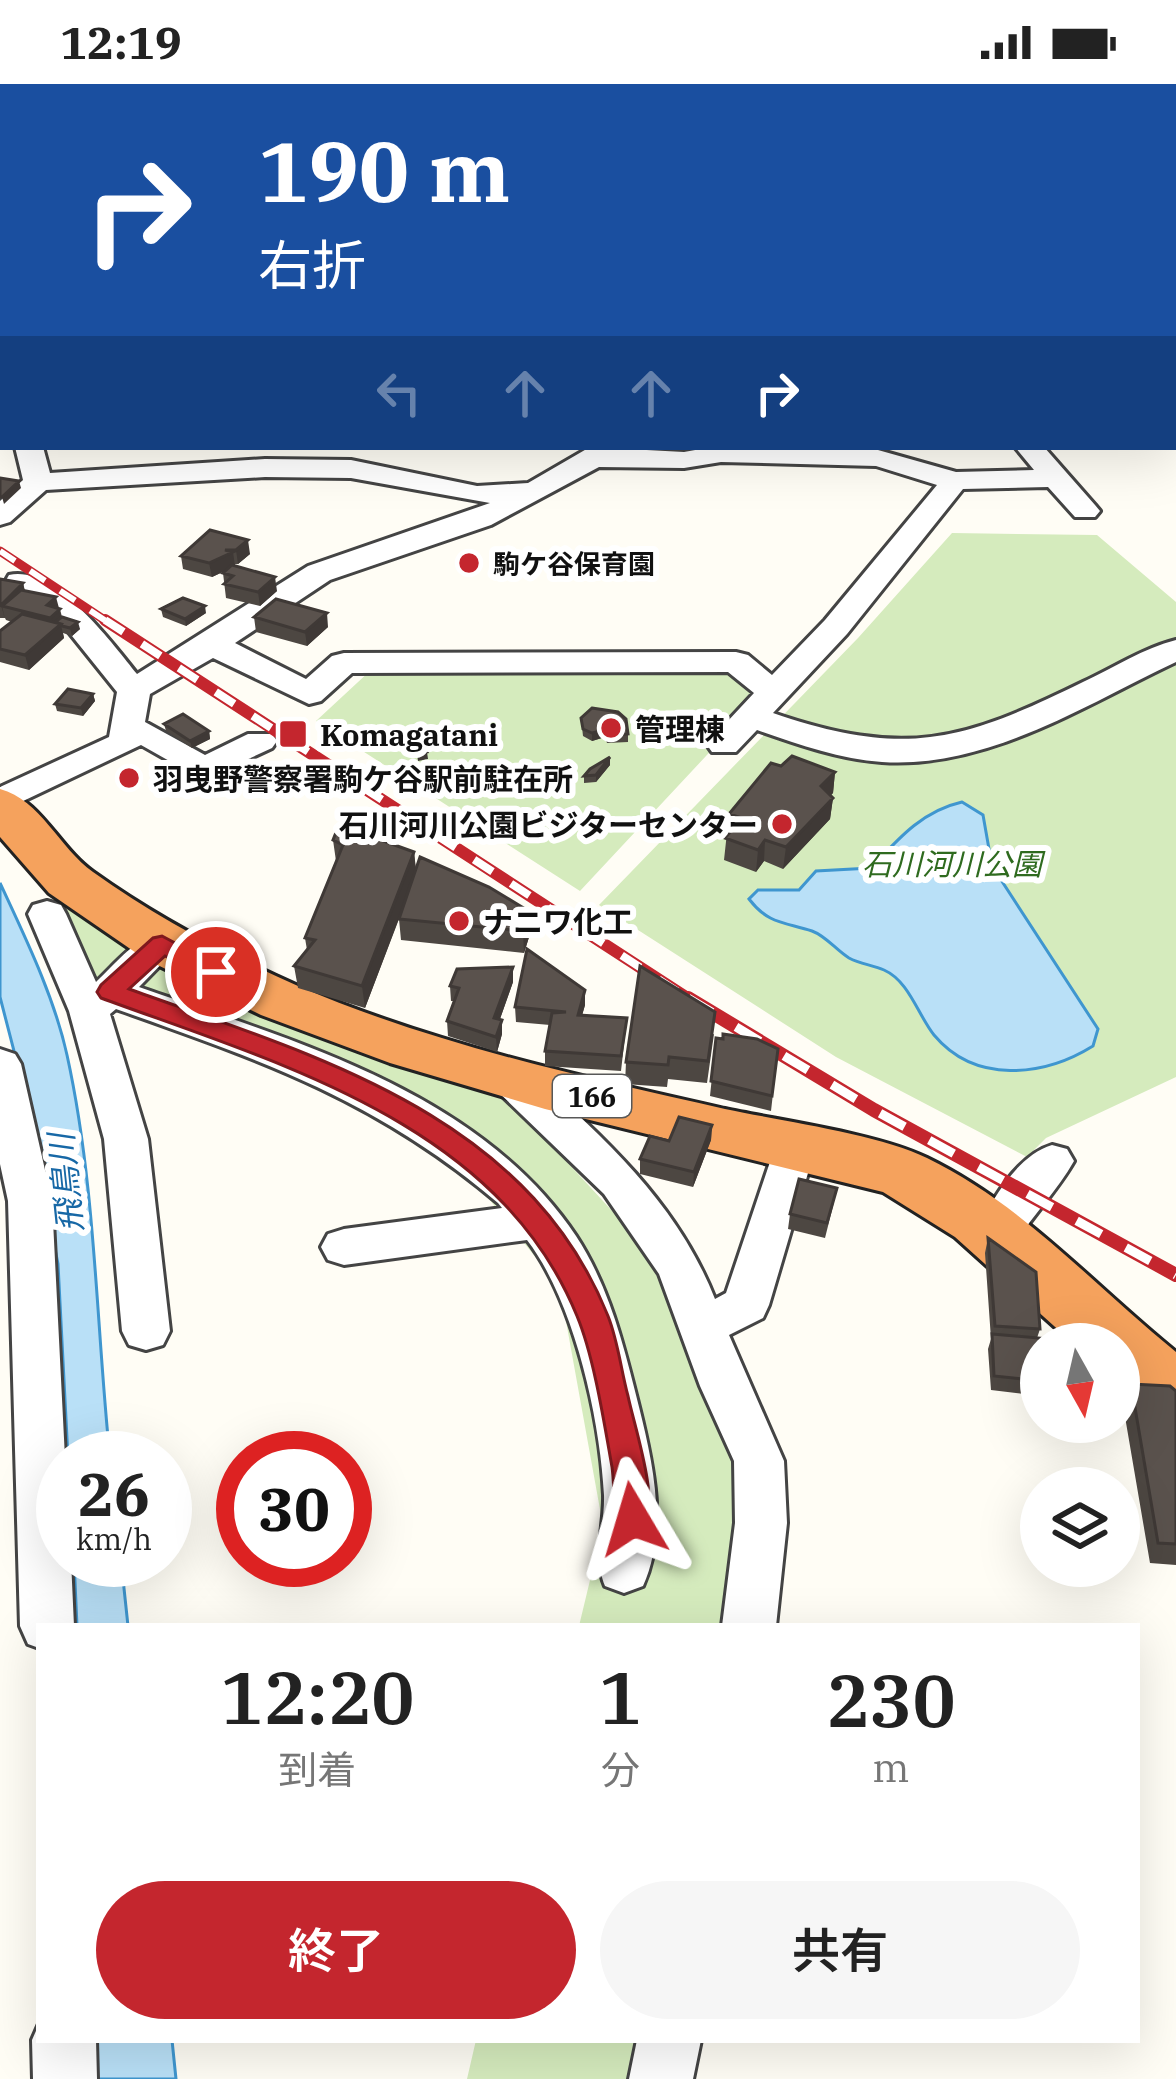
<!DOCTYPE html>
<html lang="ja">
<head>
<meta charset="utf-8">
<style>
  body { margin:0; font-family:"IBM Plex Serif","Noto Sans JP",serif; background:#f6f6f6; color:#222; height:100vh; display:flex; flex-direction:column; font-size:45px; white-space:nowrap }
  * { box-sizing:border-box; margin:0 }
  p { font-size:39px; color:#767676 }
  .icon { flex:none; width:66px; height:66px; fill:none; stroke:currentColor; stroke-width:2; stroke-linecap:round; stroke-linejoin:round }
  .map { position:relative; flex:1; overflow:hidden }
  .side { position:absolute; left:36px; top:1539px; width:1104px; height:420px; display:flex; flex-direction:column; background:#fff; border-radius:0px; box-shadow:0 12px 48px #0002 }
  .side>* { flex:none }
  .top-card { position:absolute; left:0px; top:0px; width:1176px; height:366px; box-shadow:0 12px 48px #0002; background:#1a4fa0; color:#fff; overflow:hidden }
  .needle { width:78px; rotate:172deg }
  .tools { position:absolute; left:1020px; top:1239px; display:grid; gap:24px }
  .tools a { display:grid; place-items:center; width:120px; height:120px; border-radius:50%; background:#fff; box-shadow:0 12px 48px #0002; font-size:60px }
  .speed { position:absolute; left:36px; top:1347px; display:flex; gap:24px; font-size:60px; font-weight:700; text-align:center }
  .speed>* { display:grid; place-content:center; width:156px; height:156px; border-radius:50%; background:#fff; box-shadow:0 12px 48px #0002; line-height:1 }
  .speed small { font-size:30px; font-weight:400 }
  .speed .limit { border:18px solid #d22; background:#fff; color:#111 }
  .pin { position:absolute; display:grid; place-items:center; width:102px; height:102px; color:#fff; margin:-51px; border:6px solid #fff; border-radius:50%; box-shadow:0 3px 12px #0007 }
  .me { position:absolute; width:132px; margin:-66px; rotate:353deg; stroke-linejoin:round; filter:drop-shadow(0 0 9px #0008) }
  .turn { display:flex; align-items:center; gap:42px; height:252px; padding:0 60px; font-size:54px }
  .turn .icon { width:156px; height:156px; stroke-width:2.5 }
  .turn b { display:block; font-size:84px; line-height:102px }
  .lanes { display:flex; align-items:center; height:114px; padding:0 60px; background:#0003; justify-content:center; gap:60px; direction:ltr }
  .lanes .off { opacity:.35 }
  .eta { display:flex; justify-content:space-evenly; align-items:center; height:204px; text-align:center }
  .eta b { font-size:72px; font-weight:600; line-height:84px }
  .button { display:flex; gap:24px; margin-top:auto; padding:24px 60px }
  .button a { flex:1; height:138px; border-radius:72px; background:#c4262e; color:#fff; font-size:48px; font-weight:600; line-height:138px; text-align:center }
  .button a+a { background:#f6f6f6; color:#222 }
  .status { display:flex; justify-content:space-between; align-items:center; height:84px; padding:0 60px; background:#fff; direction:ltr }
  .status svg { height:33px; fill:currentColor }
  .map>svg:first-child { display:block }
  .green { fill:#d5ebbd }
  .water { fill:#b9e0f7; stroke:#3f96cf; stroke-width:3 }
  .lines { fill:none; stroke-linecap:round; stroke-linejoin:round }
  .minor-casing { stroke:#444; stroke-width:6 }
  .major-casing { stroke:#222; stroke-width:6 }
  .highway-casing { stroke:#222; stroke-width:6 }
  .minor { fill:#fff; fill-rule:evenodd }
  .major { fill:#f9d66b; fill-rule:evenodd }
  .highway { fill:#f5a25d; fill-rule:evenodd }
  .rail-far2-casing { stroke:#c4262e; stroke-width:9 }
  .rail-far1-casing { stroke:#c4262e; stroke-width:12 }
  .rail-casing { stroke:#c4262e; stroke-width:14 }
  .rail-far2 { stroke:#fff; stroke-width:6; stroke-dasharray:18; stroke-linecap:butt }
  .rail-far1 { stroke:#fff; stroke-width:8; stroke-dasharray:22; stroke-linecap:butt }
  .rail { stroke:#fff; stroke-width:9; stroke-dasharray:28; stroke-linecap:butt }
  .wall { fill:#4d4742 }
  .shaded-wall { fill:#3f3936 }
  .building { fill:#5a524d; stroke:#3f3936; stroke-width:3 }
  .route { fill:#c4262e; stroke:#7f191e; stroke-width:3 }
  .poi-dot { fill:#c4262e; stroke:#fff; stroke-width:4.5 }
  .labels { text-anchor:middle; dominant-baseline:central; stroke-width:12; stroke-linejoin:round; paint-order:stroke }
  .far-poi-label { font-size:27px; font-weight:bold; fill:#111; stroke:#fff; text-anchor:start }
  .shield { fill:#fff; stroke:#585858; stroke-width:3 }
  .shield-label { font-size:27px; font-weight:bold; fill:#111 }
  .poi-label { font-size:30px; font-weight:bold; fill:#111; stroke:#fff; text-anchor:start }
  .park-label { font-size:30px; font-style:italic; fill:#2f6b1f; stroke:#fff }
  .water-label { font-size:33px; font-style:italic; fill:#1768a6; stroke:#fff }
</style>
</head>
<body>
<div class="status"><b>12:19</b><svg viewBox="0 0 49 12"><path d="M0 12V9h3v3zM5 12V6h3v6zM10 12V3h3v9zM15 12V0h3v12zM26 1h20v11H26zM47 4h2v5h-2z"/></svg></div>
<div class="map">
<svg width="1176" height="1995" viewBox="0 0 1176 1995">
  <rect width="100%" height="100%" fill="#fffdf5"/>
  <!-- green -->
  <path class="green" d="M952 449 1097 451 1176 518V993L1046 1054 1027 1073 836 973 599 821 858 554Z
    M726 582 762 612 580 807 316 637 371 586Z
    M71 822 498 1003 672 1192 749 1383 721 1542H579L603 1442 560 1204 430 1041 108 924 66 825Z
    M476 1956H649L642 1995H467Z"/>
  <!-- water -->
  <path class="water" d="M962 718 983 731 992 782 1098 945 1093 962C1043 993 975 1000 934 951 918 931 909 897 884 886 873 881 860 880 849 874 836 866 826 852 812 847 784 838 768 840 749 815L758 806H799L816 787 871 784C898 755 922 727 962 718Z
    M0 799C25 853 54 912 67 971 96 1103 96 1240 110 1374H68L58 1180 21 994 0 913Z
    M74 1476H121L128 1542H77Z
    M96 1956H172L176 1995H97Z"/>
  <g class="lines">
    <!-- minor casing -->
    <g class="minor-casing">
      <path id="minor" d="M482 0H502L504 3H484Z
        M615 0H635L636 3H616Z
        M1173 289H1176V305H1173Z
        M15 363H43L50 389 265 375 351 376 477 402 528 399 590 363 684 368 712 363 878 366 956 388 1034 386 1015 363H1044L1095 421 1100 427 1095 433H1075L1048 403 963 405 847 550 773 629C905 674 961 658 1083 598 1113 584 1144 564 1176 556V578C1085 621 987 685 882 678 839 675 797 660 757 646L736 668H712L707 661 712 654 754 609 728 588 352 589 321 617 309 620 213 574 150 610 145 638 205 671 248 650H272L277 657 272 664 203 696 141 661 0 728V703L109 653 117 608 64 542 9 505 5 498 9 491C54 480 112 559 137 590L308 482 490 419 351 394 265 393 46 406 10 438 0 441V417L23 396ZM721 378 876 382 937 401 825 536 772 591 748 571 736 568 344 569 332 572 306 595 235 559 330 496 491 441 599 383 684 384Z
        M47 817 61 821 66 830 96 898C119 877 143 842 176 851L181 860 139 903C294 957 480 1008 576 1152 610 1204 624 1263 639 1323 653 1379 668 1447 643 1502L624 1509 605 1502C593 1474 605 1441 604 1411 600 1334 574 1217 527 1156L344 1181 328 1176 321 1163 328 1150 344 1145 502 1124 498 1119C377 1016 263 977 116 925L110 930 148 1055 170 1247 163 1261 146 1266 129 1261 122 1247 104 1055 69 927 28 830 33 821Z
        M0 965 15 970 21 980 52 1117 65 1374 63 1476H71L74 1542H39V1564L28 1560 20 1542 8 1117 0 1080Z
        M507 976 522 980C599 1049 676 1116 715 1215L726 1209 779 1051 794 1046 809 1051 816 1062 769 1221 763 1234 729 1251 784 1377 787 1439 776 1542H722L735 1439 734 1377 700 1302 659 1190 604 1110 492 1002 486 991 492 980Z
        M1052 1061 1067 1065 1074 1077C1057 1107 1032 1132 1014 1161L998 1167 982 1161 975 1149C992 1117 1016 1072 1052 1061Z
        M39 1940V1956H96L97 1995H33L32 1956Z
        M637 1956H701L693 1995H629Z"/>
    </g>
    <!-- major casing -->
    <g class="major-casing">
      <path id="major" d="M825 0H854L856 3H827Z
        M1173 190H1176V210H1173Z"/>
    </g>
    <!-- highway casing -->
    <g class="highway-casing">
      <path id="highway" d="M0 705C41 716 59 764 93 788 157 834 226 870 298 902 433 960 582 993 725 1025 781 1037 878 1050 927 1074 1024 1121 1094 1202 1176 1268V1338L1151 1330 1119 1302V1260H1074L955 1153 883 1108 545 1025 390 979 261 931 145 875 49 809 0 753Z"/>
    </g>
    <!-- minor -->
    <use href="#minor" class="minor"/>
    <!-- major -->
    <use href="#major" class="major"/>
    <!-- highway -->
    <use href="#highway" class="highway"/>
    <!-- rail-far2 casing -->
    <g class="rail-far2-casing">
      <path id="rail-far2" d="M0 467 109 539"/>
    </g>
    <!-- rail-far1 casing -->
    <g class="rail-far1-casing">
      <path id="rail-far1" d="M105 536 692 917"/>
    </g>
    <!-- rail casing -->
    <g class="rail-casing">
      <path id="rail" d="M688 914 874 1026 1176 1191"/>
    </g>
    <!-- rail-far2 -->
    <use href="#rail-far2" class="rail-far2"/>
    <!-- rail-far1 -->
    <use href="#rail-far1" class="rail-far1"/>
    <!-- rail -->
    <use href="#rail" class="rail"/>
  </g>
  <!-- wall -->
  <path class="wall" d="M573 0H602V3H575Z
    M210 446 250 470 238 480H235V482L277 507 260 522 226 514 223 489 225 487 212 493 183 485 181 472Z
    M0 495 23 499 25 507 60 525 62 533 80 545 72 552 63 549 64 554 29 586 0 578V547L12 538 6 536 5 534H0Z
    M161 525 206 529 186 542 163 533Z
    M254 533 328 543 307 562 256 548Z
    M93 610 95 617 83 632 57 627 55 620Z
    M581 634 628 650V658L607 659 605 653 592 657 583 652Z
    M164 640 209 647 210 655 192 664 166 647Z
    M610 673V681L596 698 584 699V692Z
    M781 682 835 688 833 709 830 712 833 714 830 735 783 785 764 777 756 788 724 776 729 730Z
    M333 756 414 768 416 785 530 850 524 869 401 856 399 835 365 924 298 904 294 882 307 866 305 854 336 777Z
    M513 898 500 935 502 950 497 968 448 952 447 937 454 917H451L450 902Z
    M585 921 582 931 627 934 621 987 545 982V967L550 941 516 938 515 923Z
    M714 950 707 999 668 995 667 1003 625 1000 626 978Z
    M716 954 778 965 771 1027 710 1012Z
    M712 1041 711 1056 693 1103 640 1090V1075L669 1057Z
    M834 1118 825 1154 788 1145 790 1130Z
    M988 1154 1040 1245 1037 1254 1041 1260V1312L991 1306 988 1265 991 1255 985 1169Z
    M1131 1300 1176 1307V1481L1150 1479 1123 1321Z"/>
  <!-- shaded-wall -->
  <path class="shaded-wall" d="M19 397 21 404 4 420 2 413Z
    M248 456 250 470 238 480 236 466Z
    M233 468 235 482 212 493 209 479Z
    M275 493 277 507 260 522 258 508Z
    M23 499 26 513 2 522 5 535 1 521Z
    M56 513 63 539 61 541 64 554 29 586 25 571 53 547 47 521Z
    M205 522 206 529 186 542 185 535Z
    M327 529 328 543 307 562 305 548Z
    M78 538 80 545 72 552 70 544Z
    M93 610 95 617 83 632 81 624Z
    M605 646V653L592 657V649Z
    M209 647 210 655 192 664 190 657Z
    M427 668 428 675 418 677 417 670Z
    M610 673V681L596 698V691Z
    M835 688 833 709 818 723 821 702Z
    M833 714 830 735 783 785 786 763Z
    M765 756 764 777 756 788 758 766Z
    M414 768 416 789 365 924 362 902Z
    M530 828V850L524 869 523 847Z
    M513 883V898L495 949 494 934Z
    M585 906V921L578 946V931Z
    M502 936V950L497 968 496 953Z
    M712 1041 711 1056 693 1103 694 1088Z"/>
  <!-- building -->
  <path class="building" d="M0 394 19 397 2 413H0Z
    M210 446 248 456 236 466H225L233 468 209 479 181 472Z
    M232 481 275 493 258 508 224 500 233 492 223 489Z
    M0 495 23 499 1 521H0Z
    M21 506 56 513 47 521 60 525 50 534 2 522Z
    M183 514 205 522 185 535 161 525Z
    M276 515 327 529 305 548 254 533Z
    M22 530 61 540 25 571 0 565V547Z
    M62 533 78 538 70 544 62 542 61 540 55 538Z
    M68 605 93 610 81 624 55 620Z
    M592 624 618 628 626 635 628 650 607 652 605 646 592 649 583 645 581 634Z
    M183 630 209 647 190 657 164 640Z
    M421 653 427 668 417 670 411 655Z
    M792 672 835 688 821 702 833 714 786 763 765 756 758 766 725 754 742 734 729 730 771 679 781 682Z
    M610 673 596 691 584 692 590 685Z
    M339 741 414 768 362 902 294 882 315 856 305 854 343 761 333 756Z
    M420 773 489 803 530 828 523 847 399 835Z
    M527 865 585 906 578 931 627 934 621 972 545 967 552 929 566 928 515 923Z
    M640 882 715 928 708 977 669 973 668 981 626 978Z
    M513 883 494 934 502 936 496 953 447 937 459 904 450 902 457 885Z
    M723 950 757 955 778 965 772 1012 711 997 716 954 723 955Z
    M679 1033 712 1041 694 1088 640 1075 650 1052 669 1057Z
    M799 1095 837 1104 827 1139 790 1130Z
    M988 1154 1036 1188 1040 1245 995 1242Z
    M992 1250 1072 1257V1260H1041V1297L994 1292Z
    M1131 1300 1170 1302 1176 1307V1460L1158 1459Z"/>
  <!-- route -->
  <path class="route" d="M162 852 229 888 216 897 165 872 129 905C315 972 527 1030 608 1232 618 1257 621 1286 628 1312 635 1345 659 1415 645 1445L633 1449 621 1445C612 1426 615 1404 612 1383 604 1338 594 1273 577 1232 498 1039 280 980 101 914L97 908 101 901 153 854Z"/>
  <!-- markers -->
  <g class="poi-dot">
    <circle cx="469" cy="479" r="12"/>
    <circle cx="611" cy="644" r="12"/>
    <rect x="278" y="635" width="30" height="30" rx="6"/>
    <circle cx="129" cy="694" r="12"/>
    <circle cx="782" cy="740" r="12"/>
    <circle cx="459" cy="837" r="12"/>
  </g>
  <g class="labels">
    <!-- far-poi labels -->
    <g class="far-poi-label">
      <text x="493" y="479">駒ケ谷保育園</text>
    </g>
    <!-- shield labels -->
    <rect class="shield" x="553" y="991" width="78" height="42" rx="9"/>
    <g class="shield-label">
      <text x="592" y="1012">166</text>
    </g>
    <!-- poi labels -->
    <g class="poi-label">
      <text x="635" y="644">管理棟</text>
      <text x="320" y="650">Komagatani</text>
      <text x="153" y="694">羽曳野警察署駒ケ谷駅前駐在所</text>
      <text x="758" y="740" text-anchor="end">石川河川公園ビジターセンター</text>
      <text x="483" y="837">ナニワ化工</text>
    </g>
    <!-- park labels -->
    <g class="park-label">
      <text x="952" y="779">石川河川公園</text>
    </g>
    <!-- water labels -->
    <g class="water-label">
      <text transform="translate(65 1099) rotate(-96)">飛鳥川</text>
    </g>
  </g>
</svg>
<div class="tools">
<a><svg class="needle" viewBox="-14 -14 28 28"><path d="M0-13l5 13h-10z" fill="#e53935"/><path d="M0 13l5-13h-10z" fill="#767676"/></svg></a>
<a><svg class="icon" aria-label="layers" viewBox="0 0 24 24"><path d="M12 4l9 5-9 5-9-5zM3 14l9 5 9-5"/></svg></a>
</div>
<div class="speed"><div>26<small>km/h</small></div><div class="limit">30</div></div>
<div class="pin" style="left:216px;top:888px;background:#d93025"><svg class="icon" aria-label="arrive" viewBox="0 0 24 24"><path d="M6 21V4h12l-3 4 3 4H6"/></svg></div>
<svg class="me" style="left:633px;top:1435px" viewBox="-20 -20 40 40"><path d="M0-17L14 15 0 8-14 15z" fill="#c4262e" stroke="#fff" stroke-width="4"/></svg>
<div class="top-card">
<div class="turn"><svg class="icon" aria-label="right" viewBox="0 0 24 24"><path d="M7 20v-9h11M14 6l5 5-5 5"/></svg><div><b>190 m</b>右折</div></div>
<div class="lanes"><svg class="icon off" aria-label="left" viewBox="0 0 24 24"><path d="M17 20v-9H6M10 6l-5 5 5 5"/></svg><svg class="icon off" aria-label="ahead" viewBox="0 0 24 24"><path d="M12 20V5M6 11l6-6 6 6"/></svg><svg class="icon off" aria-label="ahead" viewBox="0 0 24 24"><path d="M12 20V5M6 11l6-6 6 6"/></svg><svg class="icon" aria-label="right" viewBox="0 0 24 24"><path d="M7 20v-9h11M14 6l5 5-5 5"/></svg></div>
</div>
<section class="side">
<div class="eta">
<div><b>12:20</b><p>到着</p></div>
<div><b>1</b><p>分</p></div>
<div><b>230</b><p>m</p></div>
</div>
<div class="button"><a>終了</a><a>共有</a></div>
</section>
</div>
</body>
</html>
